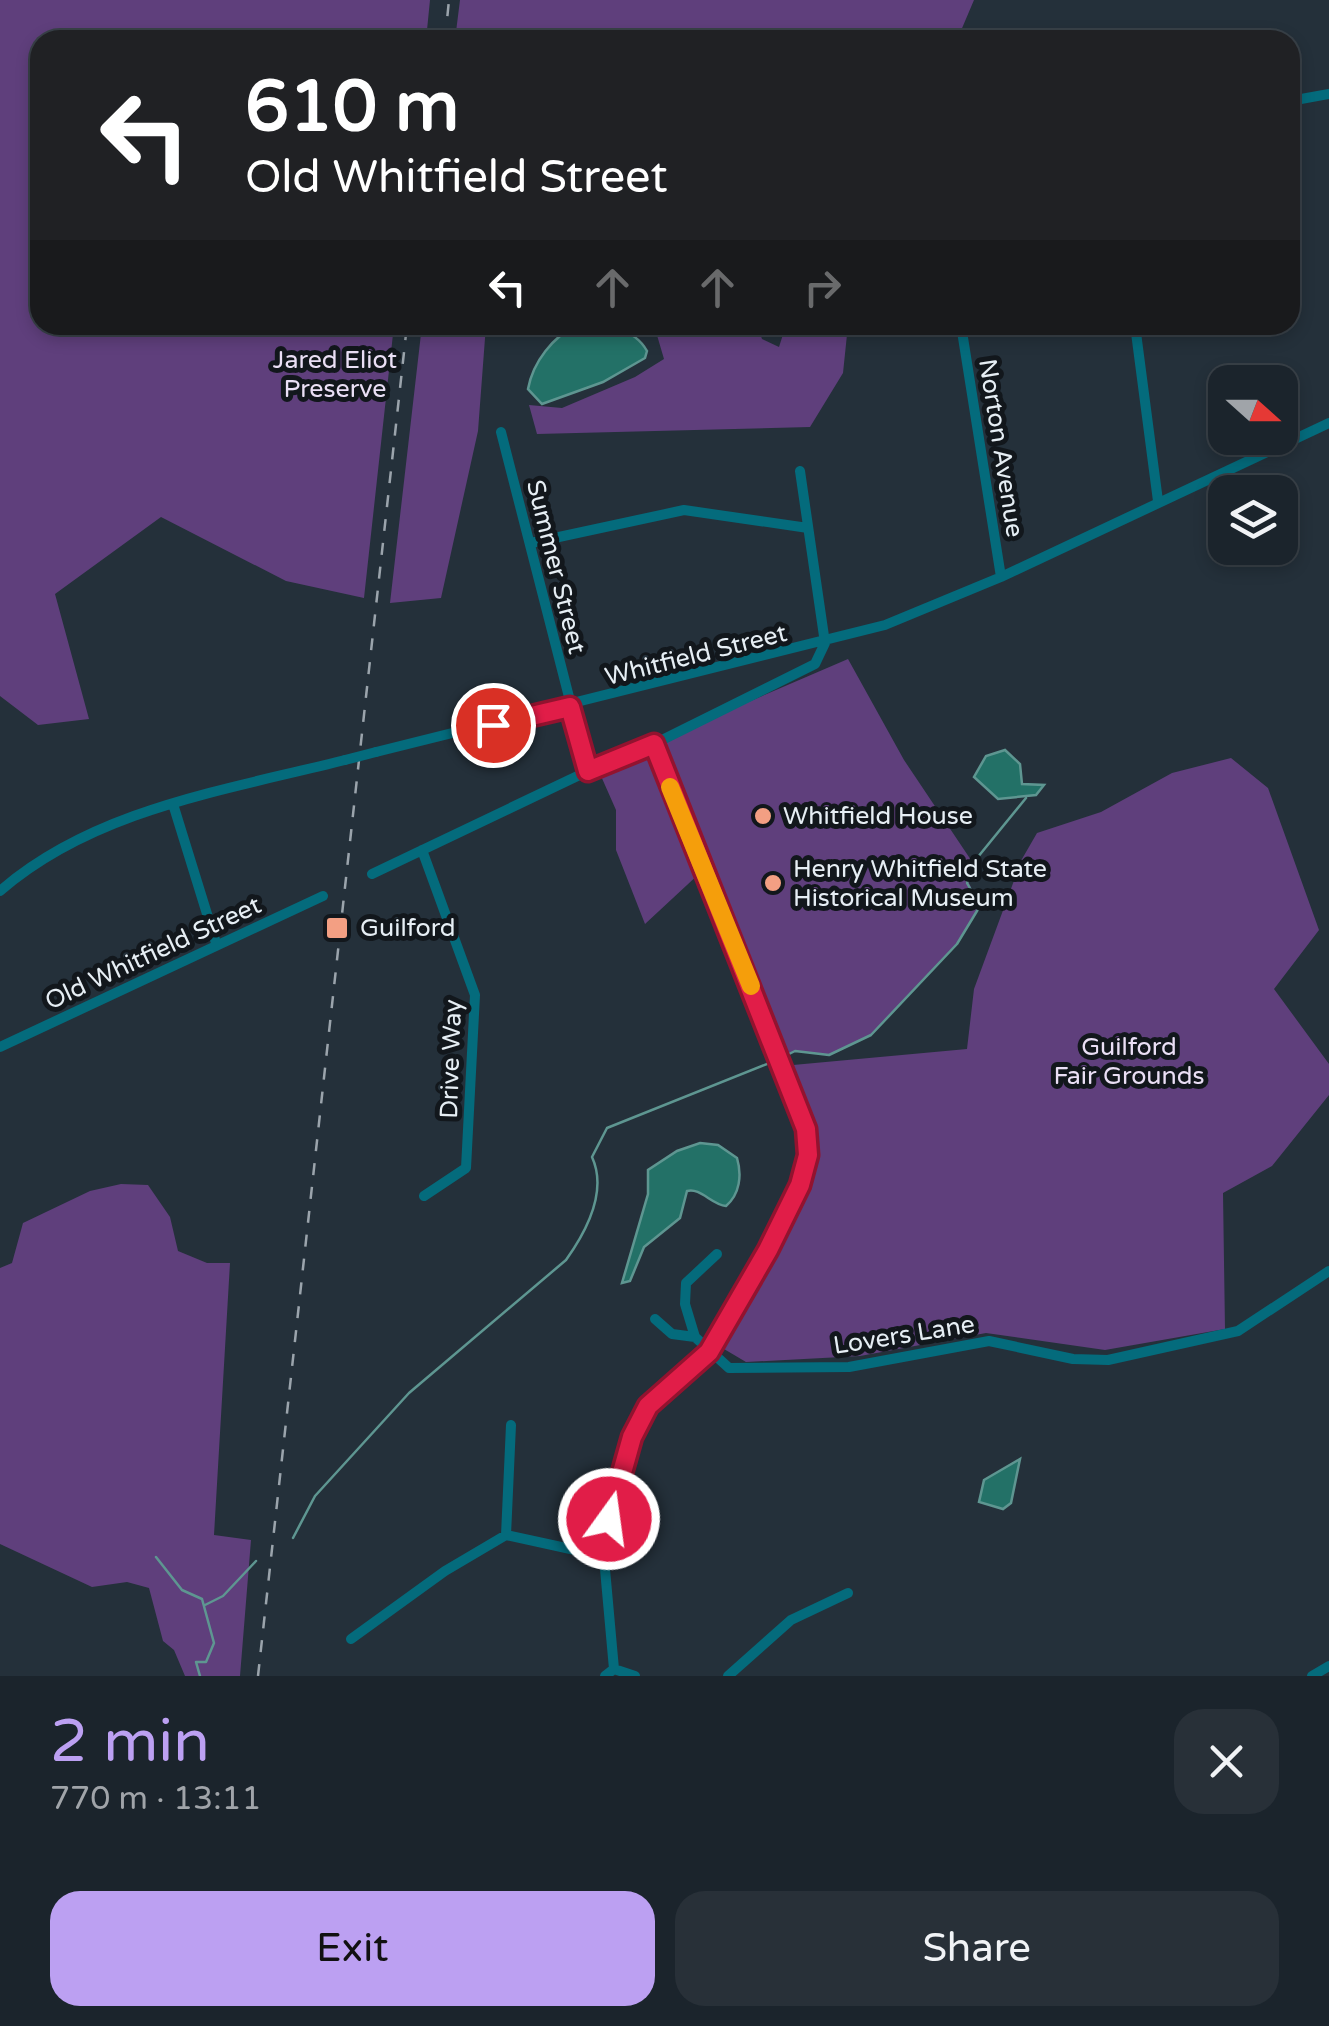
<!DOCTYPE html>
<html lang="en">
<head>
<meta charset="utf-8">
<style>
  body { margin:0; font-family:"Varela Round",sans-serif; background:#283038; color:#f1f3f6; height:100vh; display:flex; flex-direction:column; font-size:38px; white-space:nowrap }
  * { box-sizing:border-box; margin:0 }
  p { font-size:32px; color:#a0a4a9 }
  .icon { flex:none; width:55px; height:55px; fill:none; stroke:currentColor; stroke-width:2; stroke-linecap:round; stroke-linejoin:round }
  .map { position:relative; height:1676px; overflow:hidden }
  .details { display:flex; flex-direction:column; background:#1b242c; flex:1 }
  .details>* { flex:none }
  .top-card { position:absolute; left:30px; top:30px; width:1270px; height:305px; border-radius:30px; box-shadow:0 5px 15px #0003,0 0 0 2px #394148; background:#202124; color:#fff; overflow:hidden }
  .needle { width:65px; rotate:111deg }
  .buttons { position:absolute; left:1208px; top:365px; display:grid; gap:20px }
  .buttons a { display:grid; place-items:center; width:90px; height:90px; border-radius:20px; background:#1b242c; box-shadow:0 5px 15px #0003,0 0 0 2px #394148; font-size:50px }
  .pin { position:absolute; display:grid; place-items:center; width:85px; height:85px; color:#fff; margin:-42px; border:5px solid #fff; border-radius:50%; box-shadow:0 2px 10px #0007 }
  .me { position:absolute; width:110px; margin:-55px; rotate:14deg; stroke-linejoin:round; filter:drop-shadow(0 0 8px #0008) }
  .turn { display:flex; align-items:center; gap:35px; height:210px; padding:0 50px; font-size:45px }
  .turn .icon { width:130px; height:130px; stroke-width:2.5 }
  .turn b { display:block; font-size:70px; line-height:85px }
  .lanes { display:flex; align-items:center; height:95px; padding:0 50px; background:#0003; justify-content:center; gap:50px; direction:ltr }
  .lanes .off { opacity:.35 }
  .round { display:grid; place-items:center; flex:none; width:105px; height:105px; border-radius:30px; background:#283038 }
  .overview { display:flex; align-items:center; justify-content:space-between; height:170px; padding:0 50px }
  h1 { font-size:60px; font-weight:600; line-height:75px; color:#bca0f2 }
  .action { display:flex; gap:20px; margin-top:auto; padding:20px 50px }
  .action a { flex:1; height:115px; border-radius:30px; background:#bca0f2; color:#111; font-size:40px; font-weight:600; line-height:115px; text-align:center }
  .action a+a { background:#283038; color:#f1f3f6 }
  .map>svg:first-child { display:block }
  .green { fill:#5f3f7c }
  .water { fill:#237167; stroke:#5e9691; stroke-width:2.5 }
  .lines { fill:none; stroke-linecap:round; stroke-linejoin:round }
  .stream { stroke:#5e9691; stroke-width:2.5 }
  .street { stroke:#046b7c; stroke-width:10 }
  .rail { stroke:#9ba4ac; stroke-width:2.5; stroke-dasharray:12 12; stroke-linecap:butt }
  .street-bridge { stroke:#046b7c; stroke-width:10 }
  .route-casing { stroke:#92132f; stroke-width:25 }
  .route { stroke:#e11d48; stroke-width:18 }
  .slow { stroke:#f59e0b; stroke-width:18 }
  .poi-dot { fill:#f39f83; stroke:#12171c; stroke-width:4 }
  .labels { text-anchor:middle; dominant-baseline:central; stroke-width:10; stroke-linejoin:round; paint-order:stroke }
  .park-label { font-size:25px; fill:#eadff5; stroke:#12171c }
  .street-label { font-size:25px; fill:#e6eef4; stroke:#12171c }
  .poi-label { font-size:25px; fill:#e6eef4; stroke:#12171c; text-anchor:start }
</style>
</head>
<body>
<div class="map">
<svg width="1329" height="1676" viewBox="0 0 1329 1676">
  <rect width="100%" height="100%" fill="#24303a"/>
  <!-- green -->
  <path class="green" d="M0 0H430L426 40H40V325H394L364 598 286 581 161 517 55 594 89 719 38 725 0 696Z
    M460 0H974L957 40H455Z
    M422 325H486L478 431 441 598 390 603Z
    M654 325H757L762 339 779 347 786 325H848L843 373 810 427 537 434 529 405 562 408 635 377 664 359Z
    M848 659 904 760 973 863 968 881 980 906 957 944 871 1035 829 1055 795 1051 780 1058 701 872 645 924 616 850V810L597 767Z
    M1231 758 1268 788 1319 930 1274 989 1329 1064V1095L1272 1166 1223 1193 1225 1329 1105 1350 986 1333 860 1356 746 1362 724 1349 816 1161 793 1065 967 1049 974 989 1022 859 1037 833 1101 812 1172 773Z
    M121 1184 148 1185 170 1217 178 1251 207 1263H230L214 1535 251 1540 240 1676H185L174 1650 163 1641 149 1588 127 1582 92 1587 0 1544V1268L12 1263 23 1223 90 1191Z"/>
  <!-- water -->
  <path class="water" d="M578 325C604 325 633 326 647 351L645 358 603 382 542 404 528 389C533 362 553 336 578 325Z
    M1005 750 1020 764 1022 784 1044 785 1036 795 998 799 974 777 986 756Z
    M700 1143 718 1145 737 1158C742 1175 740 1194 726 1206 712 1205 700 1187 687 1191L680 1218 644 1247 630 1281 622 1283 648 1194V1170L677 1151Z
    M1020 1459 1011 1503 1003 1509 979 1502 984 1480Z"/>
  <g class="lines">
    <!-- stream -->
    <path class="stream" d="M787 1055 795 1051 829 1055 871 1035 957 944 980 906 967 883 973 863 1026 798
      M293 1538 315 1496 409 1393 566 1260C586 1232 608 1192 592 1157L607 1128 772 1062
      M156 1557 182 1590 202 1599 214 1643 206 1662H196L200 1676
      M205 1605 223 1596 256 1561"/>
    <!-- street -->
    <path class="street" d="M1290 101 1329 94
      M961 325 1001 577
      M1135 325 1158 501
      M501 432 588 771
      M531 543 684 510 808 528
      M376 752 885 625 1001 577 1329 423
      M173 804 216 943
      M422 850 475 995 466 1168 424 1196
      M372 874 588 771 654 744 815 664 825 643 800 471
      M0 891C94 809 227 790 345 760
      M0 1047 323 896
      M655 1319 672 1334 695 1337 729 1368 849 1367 989 1341 1073 1359 1108 1360 1238 1331 1329 1271
      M695 1337 685 1304 686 1283 717 1254
      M506 1535 511 1425
      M351 1639 445 1571 506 1535 575 1550 603 1547
      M614 1669 635 1676
      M605 1676 614 1669 603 1547 631 1437 648 1406 709 1352 768 1250 799 1185 808 1155 805 1129 767 1023 709 891 654 744
      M728 1676 791 1620 848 1593
      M1312 1676 1329 1666"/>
    <!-- rail -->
    <path class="rail" d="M445 40 449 0
      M258 1676 407 325"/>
    <!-- street-bridge -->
    <path class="street-bridge" d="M345 760 376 752"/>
  </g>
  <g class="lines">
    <!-- route casing -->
    <g class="route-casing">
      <path id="route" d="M493 725 570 707 588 771 654 744 806 1129 808 1155 800 1185 768 1250 709 1352 648 1406 632 1437 609 1519"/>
    </g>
    <!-- route -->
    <use href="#route" class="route"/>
    <!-- slow -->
    <path class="slow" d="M670 787 751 986"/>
  </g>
  <!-- markers -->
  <g class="poi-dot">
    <circle cx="763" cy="816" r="10"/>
    <circle cx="773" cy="883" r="10"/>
    <rect x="325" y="916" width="24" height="24" rx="5"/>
  </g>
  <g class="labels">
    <!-- park labels -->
    <g class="park-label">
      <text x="335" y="360">Jared Eliot<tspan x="335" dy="29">Preserve</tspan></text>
      <text x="1129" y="1047">Guilford<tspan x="1129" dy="29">Fair Grounds</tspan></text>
    </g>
    <!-- street labels -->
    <g class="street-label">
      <text transform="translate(1001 448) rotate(81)">Norton Avenue</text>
      <text transform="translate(556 567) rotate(76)">Summer Street</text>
      <text transform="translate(696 655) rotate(-14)">Whitfield Street</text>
      <text transform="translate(153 953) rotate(-25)">Old Whitfield Street</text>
      <text transform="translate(451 1059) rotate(-88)">Drive Way</text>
      <text transform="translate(904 1335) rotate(-9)">Lovers Lane</text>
    </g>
    <!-- poi labels -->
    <g class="poi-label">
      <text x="783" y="816">Whitfield House</text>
      <text x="793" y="869">Henry Whitfield State<tspan x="793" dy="29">Historical Museum</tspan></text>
      <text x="360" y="928">Guilford</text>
    </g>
  </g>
</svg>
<div class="buttons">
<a><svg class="needle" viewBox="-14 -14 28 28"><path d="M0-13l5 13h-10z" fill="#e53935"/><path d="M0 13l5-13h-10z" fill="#a0a4a9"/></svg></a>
<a><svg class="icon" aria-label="layers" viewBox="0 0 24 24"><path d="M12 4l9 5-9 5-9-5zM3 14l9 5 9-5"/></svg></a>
</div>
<div class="pin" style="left:493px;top:725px;background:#d93025"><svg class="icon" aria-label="arrive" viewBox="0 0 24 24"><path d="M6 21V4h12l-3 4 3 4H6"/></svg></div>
<svg class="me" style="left:609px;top:1519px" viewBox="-20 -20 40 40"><circle r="17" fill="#e11d48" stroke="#fff" stroke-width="3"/><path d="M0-11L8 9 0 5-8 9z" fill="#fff"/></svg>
<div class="top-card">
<div class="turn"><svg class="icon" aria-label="left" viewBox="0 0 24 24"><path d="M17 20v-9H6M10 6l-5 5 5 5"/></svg><div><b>610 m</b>Old Whitfield Street</div></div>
<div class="lanes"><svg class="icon" aria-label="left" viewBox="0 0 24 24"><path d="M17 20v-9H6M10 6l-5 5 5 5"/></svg><svg class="icon off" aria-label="ahead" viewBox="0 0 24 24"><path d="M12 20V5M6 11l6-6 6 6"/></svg><svg class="icon off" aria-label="ahead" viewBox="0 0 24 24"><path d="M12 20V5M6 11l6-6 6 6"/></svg><svg class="icon off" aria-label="right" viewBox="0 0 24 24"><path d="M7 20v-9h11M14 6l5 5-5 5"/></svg></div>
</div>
</div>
<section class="details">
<div class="overview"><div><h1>2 min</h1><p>770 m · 13:11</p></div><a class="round"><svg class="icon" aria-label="close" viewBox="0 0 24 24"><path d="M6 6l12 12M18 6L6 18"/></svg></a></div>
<div class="action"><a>Exit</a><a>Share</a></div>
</section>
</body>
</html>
